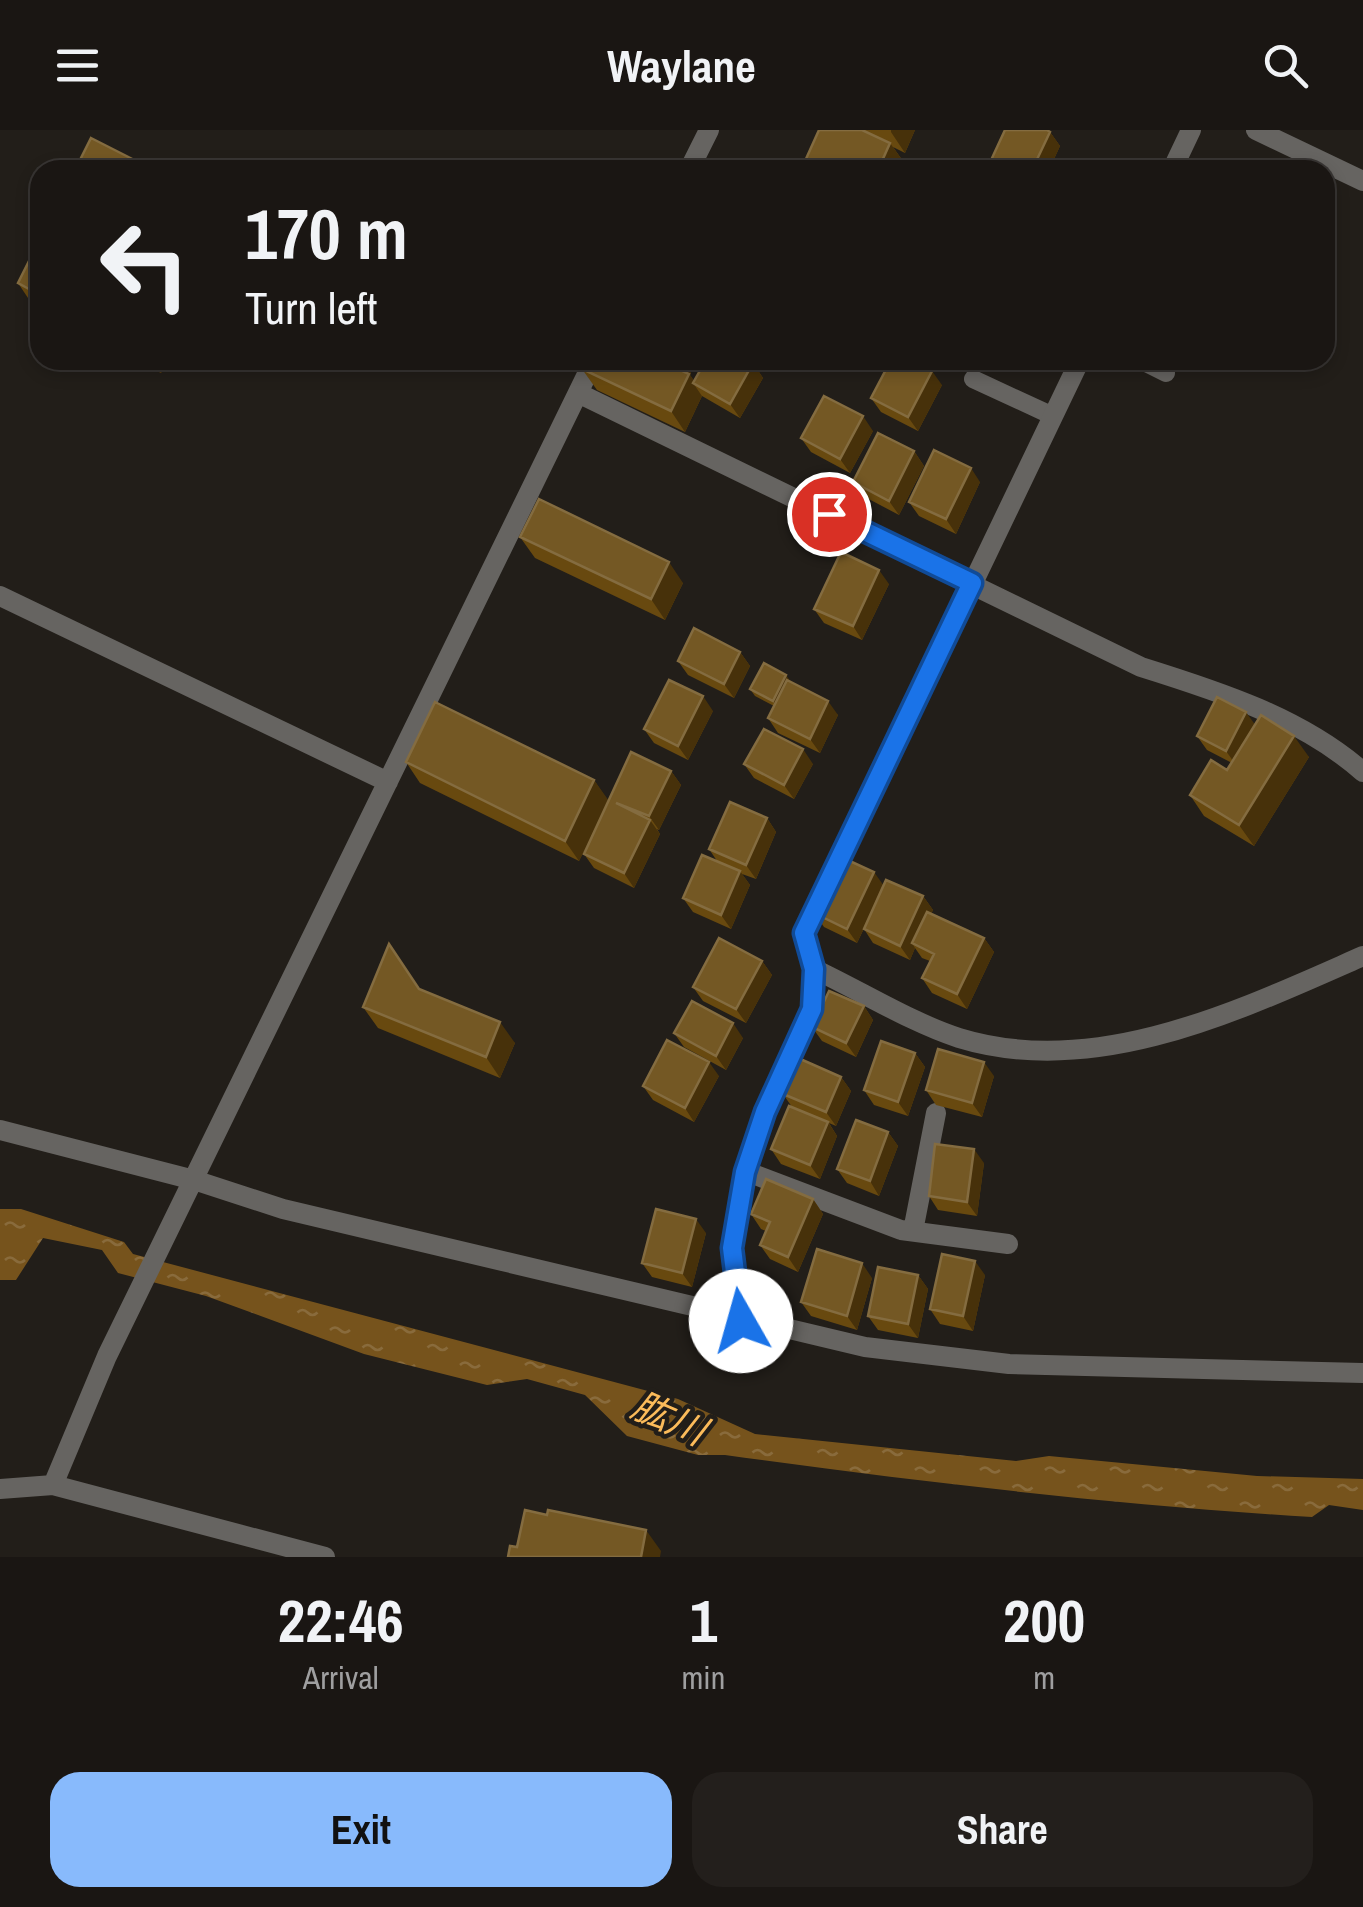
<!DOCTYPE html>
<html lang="en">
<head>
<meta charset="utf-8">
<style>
  body { margin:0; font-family:"Archivo Narrow","Noto Sans JP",sans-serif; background:#231f1c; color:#f1f3f6; height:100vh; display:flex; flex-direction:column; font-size:38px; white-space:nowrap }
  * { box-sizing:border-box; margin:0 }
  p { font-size:32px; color:#9f9fa0 }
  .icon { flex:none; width:55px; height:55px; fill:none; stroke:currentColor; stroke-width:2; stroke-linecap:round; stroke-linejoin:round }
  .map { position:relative; height:1427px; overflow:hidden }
  .details { display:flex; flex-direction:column; background:#1a1613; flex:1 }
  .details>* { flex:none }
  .guide { position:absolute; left:30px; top:30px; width:1305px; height:210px; border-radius:30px; box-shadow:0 5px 15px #0003,0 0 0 2px #383533; background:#1a1613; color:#f1f3f6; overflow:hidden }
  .pin { position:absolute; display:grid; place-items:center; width:85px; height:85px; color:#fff; margin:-42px; border:5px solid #fff; border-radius:50%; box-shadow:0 2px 10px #0007 }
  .me { position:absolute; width:110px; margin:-55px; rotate:353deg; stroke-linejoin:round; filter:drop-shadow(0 0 8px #0008) }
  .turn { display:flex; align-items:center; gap:35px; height:210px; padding:0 50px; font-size:45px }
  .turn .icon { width:130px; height:130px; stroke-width:2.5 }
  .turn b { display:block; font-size:70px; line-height:85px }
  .eta { display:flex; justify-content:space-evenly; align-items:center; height:170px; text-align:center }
  .eta b { font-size:60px; font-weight:700; line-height:70px }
  .button { display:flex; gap:20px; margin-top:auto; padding:20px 50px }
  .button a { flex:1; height:115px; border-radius:30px; background:#88bafc; color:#111; font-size:40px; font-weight:700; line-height:115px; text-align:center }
  .button a+a { background:#231f1c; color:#f1f3f6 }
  header { display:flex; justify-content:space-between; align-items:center; height:130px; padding:0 50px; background:#1a1613; font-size:45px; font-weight:700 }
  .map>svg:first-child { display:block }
  .water { fill:url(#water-ripples) }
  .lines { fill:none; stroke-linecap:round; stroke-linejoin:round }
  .lane { stroke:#666461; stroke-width:18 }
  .street { stroke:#666461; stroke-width:20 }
  .wall { fill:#68490f }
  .shaded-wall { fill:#47310a }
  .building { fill:#745824; stroke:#846c40; stroke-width:2.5 }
  .route-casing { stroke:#114b97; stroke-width:25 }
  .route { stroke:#1a73e8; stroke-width:18 }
  .labels { text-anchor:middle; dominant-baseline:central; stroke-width:9; stroke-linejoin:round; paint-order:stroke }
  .water-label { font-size:38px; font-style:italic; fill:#fbbb5a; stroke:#221e19 }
</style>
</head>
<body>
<header><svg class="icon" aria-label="menu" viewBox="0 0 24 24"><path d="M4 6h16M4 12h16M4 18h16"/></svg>Waylane<svg class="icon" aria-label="search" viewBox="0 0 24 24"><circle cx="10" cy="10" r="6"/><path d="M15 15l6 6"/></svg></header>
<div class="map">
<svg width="1363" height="1427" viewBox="0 0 1363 1427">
  <defs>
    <pattern id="water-ripples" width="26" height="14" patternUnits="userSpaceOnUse" patternTransform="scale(2.5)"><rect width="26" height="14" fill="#76531c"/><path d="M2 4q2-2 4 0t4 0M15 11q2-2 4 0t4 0" fill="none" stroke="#896b3c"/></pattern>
  </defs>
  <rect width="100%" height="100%" fill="#221e19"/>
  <!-- water -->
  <path class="water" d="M0 1079H21L124 1112 133 1124 678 1269 755 1304 1016 1331 1049 1326 1257 1346 1363 1349V1380L1329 1375 1312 1387C1115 1375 921 1352 725 1325H698L627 1306 585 1265 527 1249 487 1255 364 1224 206 1166 118 1143 102 1120 43 1108 16 1150H0Z"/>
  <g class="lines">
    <!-- lane -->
    <path class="lane" d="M1140 230 1166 243
      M973 249 1053 286"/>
    <!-- street -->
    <path class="street" d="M1256 0 1363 51
      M689 40 709 0
      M1172 40 1191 0
      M578 263 1141 537C1218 561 1302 588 1363 642
      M0 466 388 652
      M814 839C861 861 910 892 959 908 1096 950 1240 880 1363 826
      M0 1000 194 1050 283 1079 865 1217 1009 1234 1363 1243
      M745 1041 901 1100 1008 1114
      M913 1101 936 983
      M741 1191 732 1119 745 1041 765 981 812 879 814 839 805 803 1080 230
      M53 1355 107 1226 594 230
      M0 1359 53 1355 325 1427"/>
  </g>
  <!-- wall -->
  <path class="wall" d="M819 0H915L905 23 893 17 905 34 902 40H801Z
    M1050 2 1060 16 1049 40H1001L992 28Z
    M40 109V182L36 180 18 153Z
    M135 230H168L161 243Z
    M1011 230H1029L1025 237Z
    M753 233 763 248 740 288 702 266 685 302 597 260 582 239H692L690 245 694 251Z
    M942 255 918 301 881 282 871 268Z
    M873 301 850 343 811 322 801 308Z
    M914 321 924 336 899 385 863 366 853 352Z
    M980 352 956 404 919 386 909 372Z
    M520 407 683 453 665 490 535 428Z
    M889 454 862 510 824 493 814 479Z
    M740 522 750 536 734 568 688 545 678 531Z
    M791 552 838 585 820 623 778 603 768 588 774 576 755 566 750 559Z
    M713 581 688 630 654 613 644 599Z
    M1255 595 1309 627 1254 716 1204 686 1190 665 1227 640 1232 633 1207 620 1197 606Z
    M406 632 594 650 608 671 671 641 681 655 659 700 657 699 660 704 634 758 594 738 584 724 602 684 579 731 420 653Z
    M744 634H813L794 669 754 648Z
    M767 688 776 702 756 749 742 744 750 755 731 799 693 782 683 768 717 731 709 719Z
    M883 756 923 766 933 780 931 784 984 808 994 822 967 879 932 863 922 848 930 831 922 828 915 818 910 830 873 813 864 799 870 786 857 813 824 797 814 783Z
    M762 831 772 845 746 893 703 871 693 857Z
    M420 859 515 913 500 948 378 898 363 877Z
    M864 876 873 890 856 927 822 911 812 897Z
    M674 903 743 908 726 940 684 917Z
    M915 923 925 937 908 986 874 975 864 960Z
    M719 946 694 992 653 970 643 956Z
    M994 946 982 987 936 975 926 960Z
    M841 947 851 961 836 996 829 993 837 1006 820 1049 781 1034 771 1019 792 977 783 964Z
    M888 1002 898 1016 879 1066 847 1053 837 1039Z
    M984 1033 977 1086 938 1080 929 1066Z
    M813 1069 823 1084 798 1142 770 1129 760 1115 766 1101 761 1099 751 1084Z
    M706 1103 692 1157 652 1147 642 1133Z
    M918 1145 928 1159 918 1208 878 1200 868 1186Z
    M985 1145 973 1201 940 1194 930 1179Z
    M872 1148 857 1200 811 1186 801 1172Z"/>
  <!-- shaded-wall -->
  <path class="shaded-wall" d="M891 0H915L905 23 891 2Z
    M1050 2 1060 16 1049 40H1032Z
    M890 13 905 34 902 40H878Z
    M152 230H168L161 243Z
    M672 230H686L692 239 690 245 697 255 693 253 702 266 685 302 671 281 670 235Z
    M753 233 763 248 740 288 730 274Z
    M932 241 942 255 918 301 908 287Z
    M863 286 873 301 850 343 840 329Z
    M914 321 924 336 899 385 889 371Z
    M971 338 980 352 956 404 946 389Z
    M669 432 683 453 665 490 651 469Z
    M879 440 889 454 862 510 853 496Z
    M740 522 750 536 734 568 724 554Z
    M786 545 791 552 778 578 773 571Z
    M703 566 713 581 688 630 678 616Z
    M828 571 838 585 820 623 810 609Z
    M1246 582 1256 596 1236 635 1226 621Z
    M1294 606 1309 627 1254 716 1239 695Z
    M803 619 813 634 794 669 784 655Z
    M671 641 681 655 659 700 649 686Z
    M594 650 609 671 579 731 565 711Z
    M767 688 776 702 756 749 746 735Z
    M650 690 660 704 634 758 624 743Z
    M740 741 750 755 731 799 721 785Z
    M874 742 884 756 857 813 847 799Z
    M923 766 933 780 917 816 912 813 915 818 910 830 900 816Z
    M984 808 994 822 967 879 957 864Z
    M762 831 772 845 746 893 736 879Z
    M864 876 873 890 856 927 846 913Z
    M500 892 515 913 500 948 486 927Z
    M733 893 743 908 726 940 716 926Z
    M915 923 925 937 908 986 898 972Z
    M709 932 719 946 694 992 685 978Z
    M984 932 994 946 982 987 972 973Z
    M841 947 851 961 836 996 826 982Z
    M828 992 837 1006 820 1049 810 1035Z
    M888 1002 898 1016 879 1066 870 1051Z
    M974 1019 984 1033 977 1086 967 1072Z
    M813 1069 823 1084 798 1142 788 1127Z
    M696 1089 706 1103 692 1157 682 1143Z
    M975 1131 985 1145 973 1201 963 1186Z
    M862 1133 872 1148 857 1200 847 1186Z
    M918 1145 928 1159 918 1208 908 1194Z
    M646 1400 661 1421 660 1427H641Z"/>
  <!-- building -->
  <path class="building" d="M819 0H862L890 13 878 40H801Z
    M1005 0H1047L1050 2 1032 40H1019L992 28Z
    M91 8 154 40H75Z
    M40 109V165L18 153Z
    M587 230H672L670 235 689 244 671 281 582 239Z
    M706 230H747L753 233 730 274 693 253Z
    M891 230H910L932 241 908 287 871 268Z
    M824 266 863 286 840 329 801 308Z
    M878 303 914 321 889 371 853 352Z
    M934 320 971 338 946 389 909 372Z
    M539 369 669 432 651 469 520 407Z
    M841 422 879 440 853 496 814 479Z
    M694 498 740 522 724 554 678 531Z
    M764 533 786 545 773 571 750 559Z
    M669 550 703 566 678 616 644 599Z
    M787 550 828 571 810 609 768 588Z
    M1217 567 1246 582 1226 621 1197 606Z
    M435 572 594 650 565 711 406 632Z
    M1261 585 1294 606 1239 695 1190 665 1211 630 1227 640Z
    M764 599 803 619 784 655 744 634Z
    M631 622 671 641 649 686 616 673 650 690 624 743 584 724Z
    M730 672 767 688 746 735 709 719Z
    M702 725 740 741 721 785 683 768Z
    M841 727 874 742 847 799 814 783Z
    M886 750 923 766 900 816 864 799Z
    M927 782 984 808 957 864 922 848 934 824 912 813Z
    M719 808 762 831 736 879 693 857Z
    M389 814 419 859 500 892 486 927 363 877Z
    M829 861 864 876 846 913 812 897Z
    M692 871 733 893 716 926 674 903Z
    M667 910 709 932 685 978 643 956Z
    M881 911 915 923 898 972 864 960Z
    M938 919 984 932 972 973 926 960Z
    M798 928 841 947 826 982 783 964Z
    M789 976 828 992 810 1035 771 1019Z
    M856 990 888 1002 870 1051 837 1039Z
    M935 1014 974 1019 967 1072 929 1066Z
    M766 1049 813 1069 788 1127 760 1115 770 1092 751 1084Z
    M656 1079 696 1089 682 1143 642 1133Z
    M817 1119 862 1133 847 1186 801 1172Z
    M942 1124 975 1131 963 1186 930 1179Z
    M878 1137 918 1145 908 1194 868 1186Z
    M525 1380 547 1385 548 1380 646 1400 641 1427H508L510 1416 517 1417Z"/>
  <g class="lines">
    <!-- route casing -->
    <g class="route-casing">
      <path id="route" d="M741 1191 732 1118 745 1042 765 982 812 879 814 839 804 803 972 453 829 384"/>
    </g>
    <!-- route -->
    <use href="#route" class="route"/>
  </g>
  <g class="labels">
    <!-- water labels -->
    <g class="water-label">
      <text transform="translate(669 1288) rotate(24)">肱川</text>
    </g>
  </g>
</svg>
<div class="pin" style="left:829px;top:384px;background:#d93025"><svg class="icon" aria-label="arrive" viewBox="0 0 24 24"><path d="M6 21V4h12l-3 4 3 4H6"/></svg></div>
<svg class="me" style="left:741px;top:1191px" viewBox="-20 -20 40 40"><circle r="19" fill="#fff"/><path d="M0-13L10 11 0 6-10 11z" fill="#1a73e8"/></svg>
<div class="guide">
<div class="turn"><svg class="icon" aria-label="left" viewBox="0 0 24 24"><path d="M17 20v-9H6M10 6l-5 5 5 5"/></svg><div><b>170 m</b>Turn left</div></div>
</div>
</div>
<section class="details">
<div class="eta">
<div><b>22:46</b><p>Arrival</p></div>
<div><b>1</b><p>min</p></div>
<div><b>200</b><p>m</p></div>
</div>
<div class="button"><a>Exit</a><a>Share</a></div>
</section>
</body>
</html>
